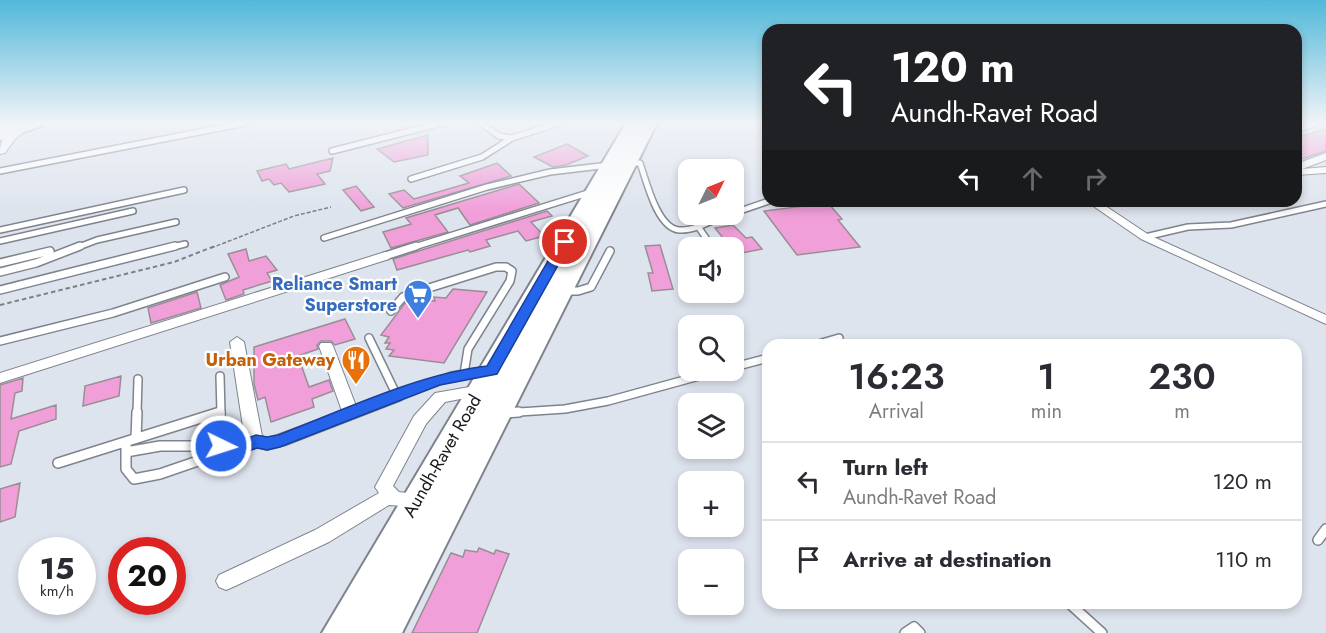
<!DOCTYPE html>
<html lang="en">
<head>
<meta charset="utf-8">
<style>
  body { margin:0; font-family:Jost,sans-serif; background:#f7f7f7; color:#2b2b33; height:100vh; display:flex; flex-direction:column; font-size:22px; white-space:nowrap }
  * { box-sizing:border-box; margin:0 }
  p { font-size:20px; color:#7c7c81 }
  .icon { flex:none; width:33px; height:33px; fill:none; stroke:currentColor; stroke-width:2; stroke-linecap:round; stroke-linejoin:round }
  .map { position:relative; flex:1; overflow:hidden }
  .details { position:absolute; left:762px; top:339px; width:540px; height:270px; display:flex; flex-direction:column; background:#fff; border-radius:18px; box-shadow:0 3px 9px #0003 }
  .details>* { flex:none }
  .banner { position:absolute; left:762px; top:24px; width:540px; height:183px; border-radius:18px; box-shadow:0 3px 9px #0003; background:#202124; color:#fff; overflow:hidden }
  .needle { width:39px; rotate:47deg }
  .buttons { position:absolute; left:678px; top:159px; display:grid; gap:12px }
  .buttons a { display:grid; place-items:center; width:66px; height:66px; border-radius:12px; background:#fff; box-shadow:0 3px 9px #0003; font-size:30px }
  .speed { position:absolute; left:18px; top:537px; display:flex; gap:12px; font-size:30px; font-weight:700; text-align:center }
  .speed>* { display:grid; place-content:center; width:78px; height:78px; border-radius:50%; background:#fff; box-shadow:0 3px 9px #0003; line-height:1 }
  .speed small { font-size:15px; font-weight:400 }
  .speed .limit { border:9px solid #d22; background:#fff; color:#111 }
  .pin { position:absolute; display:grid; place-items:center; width:51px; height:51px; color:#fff; margin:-26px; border:3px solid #fff; border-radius:50%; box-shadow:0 2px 6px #0007 }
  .me { position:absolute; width:66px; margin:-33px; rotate:94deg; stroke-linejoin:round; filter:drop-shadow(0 0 4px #0008) }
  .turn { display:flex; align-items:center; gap:21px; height:126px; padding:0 30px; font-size:27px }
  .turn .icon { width:78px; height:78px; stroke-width:2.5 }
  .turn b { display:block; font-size:42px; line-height:51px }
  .lanes { display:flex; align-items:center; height:57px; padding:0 30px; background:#0003; justify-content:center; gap:30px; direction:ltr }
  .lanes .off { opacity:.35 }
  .eta { display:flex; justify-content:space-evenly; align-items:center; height:102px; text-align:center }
  .eta b { font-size:36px; font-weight:600; line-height:42px }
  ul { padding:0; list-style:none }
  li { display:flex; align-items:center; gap:18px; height:78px; padding:0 30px; border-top:2px solid #e1e1e2 }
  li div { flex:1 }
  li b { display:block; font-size:22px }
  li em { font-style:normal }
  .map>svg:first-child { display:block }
  .building { fill:#f19fd9; stroke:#988e94; stroke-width:1.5 }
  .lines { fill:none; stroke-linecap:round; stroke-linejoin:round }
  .lane-far2-casing { stroke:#7f838d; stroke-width:8 }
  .lane-far1-casing { stroke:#7f838d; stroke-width:10 }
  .lane-casing { stroke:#7f838d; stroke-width:12 }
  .street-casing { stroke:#7f838d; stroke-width:2 }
  .secondary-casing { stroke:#7f838d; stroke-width:2 }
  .primary-casing { stroke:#7f838d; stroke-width:4 }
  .highway-casing { stroke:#7f838d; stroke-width:2 }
  .path-far1 { stroke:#7c8087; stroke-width:1.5; stroke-dasharray:4 2; stroke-linecap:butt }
  .path { stroke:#7c8087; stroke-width:2; stroke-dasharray:4.5 3; stroke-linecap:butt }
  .lane-far2 { stroke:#fff; stroke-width:5 }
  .lane-far1 { stroke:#fff; stroke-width:7 }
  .lane { stroke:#fff; stroke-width:9 }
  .street { fill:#fff; fill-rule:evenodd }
  .secondary { fill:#fff; fill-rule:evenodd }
  .primary { fill:#fff; fill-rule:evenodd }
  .highway { fill:#fff; fill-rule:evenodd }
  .route { fill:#2563eb; stroke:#184099; stroke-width:1.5 }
  .labels { text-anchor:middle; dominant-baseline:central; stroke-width:4.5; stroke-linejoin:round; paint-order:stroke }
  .shop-label { font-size:18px; font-weight:bold; fill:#366cbe; stroke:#fff; text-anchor:end }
  .food-label { font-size:18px; font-weight:bold; fill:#c56008; stroke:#fff; text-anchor:end }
  .street-label { font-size:18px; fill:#18191d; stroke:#fff }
</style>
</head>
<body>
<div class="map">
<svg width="1326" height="633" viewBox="0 0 1326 633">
  <rect width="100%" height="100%" fill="#dee4ee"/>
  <!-- building -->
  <path class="building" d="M1326 129V151L1296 161V138Z
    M428 135V155L394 162 377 149Z
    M567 144 588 156 566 165 553 167 534 157Z
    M333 158 330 171 317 174 325 184 289 192 281 183 274 185 269 179 262 181 257 171 286 164 289 169Z
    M497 163 511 176 403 208 389 194 404 190 414 199 469 183 460 176Z
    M519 184 539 203 470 225 458 208 435 215 448 232 391 248 383 232 411 224 406 218Z
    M356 186 374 207 361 211 343 190Z
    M828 203 842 219 838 220 860 247 797 255 764 211Z
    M547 211 552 216 531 222 544 236 526 241 518 231 486 240 490 246 470 252 468 250 397 270 393 259Z
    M733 225 746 238 752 237 762 249 737 254 734 248H731L715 228Z
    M660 245 673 289 652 291 648 273H653L645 246Z
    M246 249 249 261 266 256 277 270 267 273 272 281 243 290 244 294 226 300 220 285 239 277 228 254Z
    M453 289 487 292 444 363 389 356 394 350 386 349 390 343H385L389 337 381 335 405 303 418 305 422 299 435 301 434 297 446 298Z
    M197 292 201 308 151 323 148 308Z
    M345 319 355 339 335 345 331 341H321L317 345 318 349 298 356 309 387 329 380 333 391 312 399 314 407 271 422 265 397 258 400 254 384V347Z
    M121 376 119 396 83 406 85 386Z
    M23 378 22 391 15 393 11 419 56 405V419L19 431 11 464 0 467V385Z
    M20 483 15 517 0 522V489Z
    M479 548 494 554 496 550 509 554 477 633H412L451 553 463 557 465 550 477 552Z"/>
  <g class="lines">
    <!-- lane-far2 casing -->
    <g class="lane-far2-casing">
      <path id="lane-far2" d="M480 123 499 136 512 138
        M332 151 442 123
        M629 163H640C646 180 657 228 679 230 695 231 713 220 728 214
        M0 171 245 123
        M411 179 482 157 512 138 559 123
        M734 213 769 201
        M697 225 713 248
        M0 230 184 190
        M1145 237 1188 227 1231 225 1326 204
        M324 238 487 187 550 172 609 165
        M0 241 133 211
        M76 248 97 240 176 222
        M169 248 185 244
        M411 248 591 192
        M573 248 642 123"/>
    </g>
    <!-- lane-far1 casing -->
    <g class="lane-far1-casing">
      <path id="lane-far1" d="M385 256 416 246
        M0 263 50 251
        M0 272 36 263 80 246
        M0 290 175 246
        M566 291H578L591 287 610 251
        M391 311 403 297 416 292 496 267H506L512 271 510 281 468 349 464 374
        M369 338 397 396 452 376 485 371
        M0 341 113 313 225 277
        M815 345 839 338
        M734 367 768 358
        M220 376 221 413
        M137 413 138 379
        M215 413 220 412
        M483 413 574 246
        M503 413 565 409 608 401 721 370"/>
    </g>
    <!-- lane casing -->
    <g class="lane-casing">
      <path id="lane" d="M220 412 221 449
        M503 413 519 412
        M136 438 137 412
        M126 442V469L134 479 160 474 256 441
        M126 452 160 446H221
        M58 463 220 412
        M1318 540 1326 529
        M1069 603 1102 633
        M362 633 483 412
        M905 633 914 627 920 633"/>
    </g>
    <!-- street casing -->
    <g class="street-casing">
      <path id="street" d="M1309 123H1321L1296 134V128Z
        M1326 153V160L1302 169 1326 167V173L1296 175V164Z
        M1086 201H1098L1149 235 1326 315V324L1141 239Z
        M385 252 389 253 391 256 389 259 0 383V373Z
        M237 337 244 342 262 436 267 438 277 435 342 411 319 346 321 343H331L333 346 356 406 397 391 402 392 405 396 402 400 286 445 267 450 250 445 244 433 230 342Z
        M481 385 486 386 489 390 486 394 445 402 426 424 393 486 399 492 423 495 426 500 423 505 417 507 389 505 329 542 233 587 226 590 219 587 216 581 219 575 315 530 379 493 375 487 414 416 435 393Z"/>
    </g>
    <!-- secondary casing -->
    <g class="secondary-casing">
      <path id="secondary" d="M21 123H36L15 139 5 153 0 154C0 136 7 132 21 123Z"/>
    </g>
    <!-- primary casing -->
    <g class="primary-casing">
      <path id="primary" d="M22 123H43L41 126 0 140V130Z
        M626 123H640L358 633H322Z
        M643 123H657L402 633H366Z"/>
    </g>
    <!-- highway casing -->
    <g class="highway-casing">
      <path id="highway" d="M0 123H27L25 127 0 134Z"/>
    </g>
    <!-- path-far1 -->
    <path class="path-far1" d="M211 248 294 216 331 207"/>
    <!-- path -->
    <path class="path" d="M0 305 174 262 215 246"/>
    <!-- lane-far2 -->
    <use href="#lane-far2" class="lane-far2"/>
    <!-- lane-far1 -->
    <use href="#lane-far1" class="lane-far1"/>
    <!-- lane -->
    <use href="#lane" class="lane"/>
    <!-- street -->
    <use href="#street" class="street"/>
    <!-- secondary -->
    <use href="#secondary" class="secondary"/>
    <!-- primary -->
    <use href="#primary" class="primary"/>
    <!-- highway -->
    <use href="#highway" class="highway"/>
  </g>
  <!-- sky -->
  <linearGradient id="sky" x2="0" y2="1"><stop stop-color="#51b8da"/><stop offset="0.58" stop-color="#f0f3f7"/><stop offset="1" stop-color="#f0f3f7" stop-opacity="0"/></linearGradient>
  <rect width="1326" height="211" fill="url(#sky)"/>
  <!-- route -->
  <path class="route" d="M565 238 571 242 497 374 440 385 280 447 267 450 257 448 221 461 215 460 212 455 215 441 221 440 227 441 229 445 256 435 267 437 278 435C344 410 418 374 487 366L559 242Z"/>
  <!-- icons -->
  <defs>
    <g id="supermarket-pin" transform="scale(1.5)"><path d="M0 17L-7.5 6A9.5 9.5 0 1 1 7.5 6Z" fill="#3f7fe0" stroke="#fff"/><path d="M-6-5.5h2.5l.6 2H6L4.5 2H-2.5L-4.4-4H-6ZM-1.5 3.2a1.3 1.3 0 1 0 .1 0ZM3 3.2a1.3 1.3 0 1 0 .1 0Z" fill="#fff"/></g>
    <g id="restaurant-pin" transform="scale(1.5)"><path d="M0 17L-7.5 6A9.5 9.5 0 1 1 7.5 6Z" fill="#e8710a" stroke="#fff"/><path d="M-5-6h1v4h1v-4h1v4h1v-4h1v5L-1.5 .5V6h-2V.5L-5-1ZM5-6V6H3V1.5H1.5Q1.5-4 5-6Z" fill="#fff"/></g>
  </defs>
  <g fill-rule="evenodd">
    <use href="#supermarket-pin" x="418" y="294"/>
    <use href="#restaurant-pin" x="356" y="360"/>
  </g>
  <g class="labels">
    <!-- shop labels -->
    <g class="shop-label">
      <text x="397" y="284">Reliance Smart<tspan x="397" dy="21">Superstore</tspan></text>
    </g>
    <!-- food labels -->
    <g class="food-label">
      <text x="335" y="360">Urban Gateway</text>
    </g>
    <!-- street labels -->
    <g class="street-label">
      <text transform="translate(442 456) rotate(-60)">Aundh-Ravet Road</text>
    </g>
  </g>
</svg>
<div class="buttons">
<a><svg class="needle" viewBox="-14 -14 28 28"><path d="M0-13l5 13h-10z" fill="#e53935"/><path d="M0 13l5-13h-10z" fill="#7c7c81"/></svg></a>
<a><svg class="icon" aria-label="sound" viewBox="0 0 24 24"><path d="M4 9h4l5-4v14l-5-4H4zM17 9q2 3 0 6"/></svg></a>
<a><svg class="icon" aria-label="search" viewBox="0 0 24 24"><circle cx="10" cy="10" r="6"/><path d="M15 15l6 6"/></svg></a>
<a><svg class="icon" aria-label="layers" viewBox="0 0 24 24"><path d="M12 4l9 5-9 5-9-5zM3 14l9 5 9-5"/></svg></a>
<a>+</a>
<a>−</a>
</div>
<div class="speed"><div>15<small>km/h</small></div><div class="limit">20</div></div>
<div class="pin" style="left:565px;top:242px;background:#d93025"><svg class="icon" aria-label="arrive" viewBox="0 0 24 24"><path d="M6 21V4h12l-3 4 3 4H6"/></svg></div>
<svg class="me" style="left:221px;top:446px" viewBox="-20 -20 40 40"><circle r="17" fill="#2563eb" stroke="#fff" stroke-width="3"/><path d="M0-11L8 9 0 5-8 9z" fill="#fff"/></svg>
<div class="banner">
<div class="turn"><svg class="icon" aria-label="left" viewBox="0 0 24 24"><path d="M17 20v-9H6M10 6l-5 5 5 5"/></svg><div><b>120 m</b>Aundh-Ravet Road</div></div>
<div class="lanes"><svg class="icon" aria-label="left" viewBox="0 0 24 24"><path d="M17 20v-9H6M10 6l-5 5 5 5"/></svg><svg class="icon off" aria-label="ahead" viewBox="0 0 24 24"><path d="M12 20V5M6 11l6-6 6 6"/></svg><svg class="icon off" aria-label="right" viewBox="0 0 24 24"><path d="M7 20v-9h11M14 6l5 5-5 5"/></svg></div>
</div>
<section class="details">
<div class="eta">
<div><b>16:23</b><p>Arrival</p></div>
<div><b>1</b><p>min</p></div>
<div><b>230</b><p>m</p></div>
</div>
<ul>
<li><svg class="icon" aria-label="left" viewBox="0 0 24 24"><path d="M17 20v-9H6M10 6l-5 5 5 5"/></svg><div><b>Turn left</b><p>Aundh-Ravet Road</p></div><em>120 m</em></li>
<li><svg class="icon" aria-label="arrive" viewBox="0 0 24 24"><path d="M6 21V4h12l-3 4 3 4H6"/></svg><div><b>Arrive at destination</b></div><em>110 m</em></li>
</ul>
</section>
</div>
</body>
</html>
